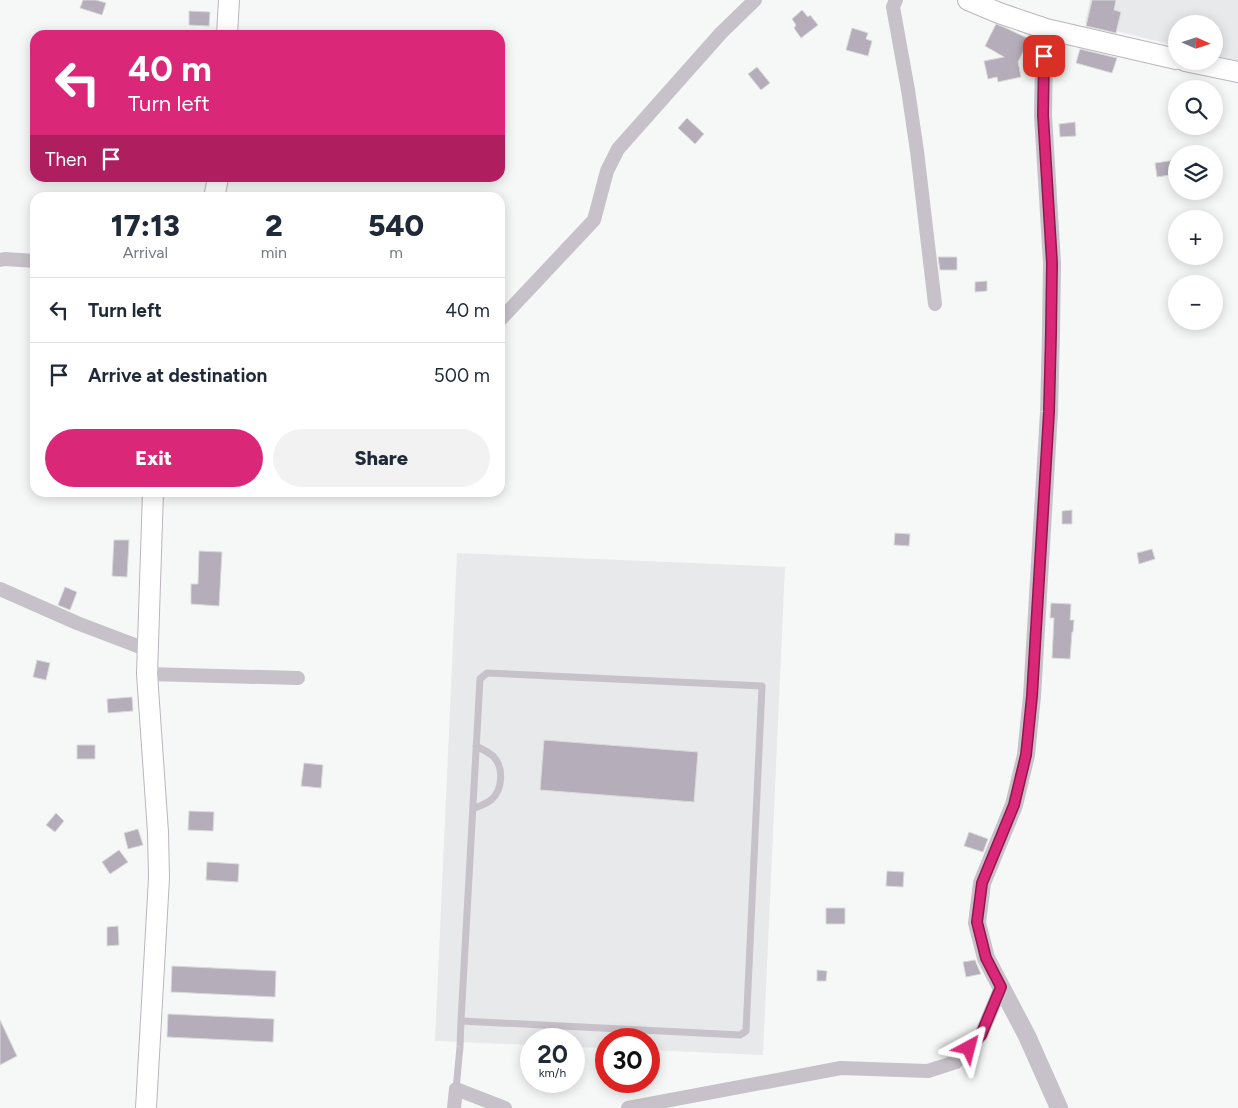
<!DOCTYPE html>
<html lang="en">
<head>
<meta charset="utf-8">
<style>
  body { margin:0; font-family:Figtree,sans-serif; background:#f2f2f3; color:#1f2937; height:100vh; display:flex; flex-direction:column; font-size:19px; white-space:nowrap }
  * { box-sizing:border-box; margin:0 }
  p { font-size:16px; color:#747a83 }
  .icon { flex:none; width:28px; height:28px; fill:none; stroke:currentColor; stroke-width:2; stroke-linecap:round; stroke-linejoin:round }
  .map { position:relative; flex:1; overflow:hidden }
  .side { position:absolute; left:30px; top:192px; width:475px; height:305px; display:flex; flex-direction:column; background:#fff; border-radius:15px; box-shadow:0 2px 12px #0003 }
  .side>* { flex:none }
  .top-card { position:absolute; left:30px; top:30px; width:475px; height:152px; border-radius:15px; box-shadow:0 2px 12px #0003; background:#db2777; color:#fff; overflow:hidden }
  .needle { width:32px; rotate:93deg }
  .fabs { position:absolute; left:1168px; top:15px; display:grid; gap:10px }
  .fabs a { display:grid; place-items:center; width:55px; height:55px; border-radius:50%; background:#fff; box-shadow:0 2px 12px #0003; font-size:25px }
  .speed { position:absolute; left:520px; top:1028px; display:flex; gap:10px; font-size:25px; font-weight:700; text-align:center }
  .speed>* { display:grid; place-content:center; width:65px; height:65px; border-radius:50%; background:#fff; box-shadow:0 2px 12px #0003; line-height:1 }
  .speed small { font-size:12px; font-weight:400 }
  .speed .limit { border:8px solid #d22; background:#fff; color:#111 }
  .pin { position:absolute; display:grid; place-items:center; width:42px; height:42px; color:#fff; margin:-21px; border-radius:10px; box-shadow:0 2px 8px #0006 }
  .me { position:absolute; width:55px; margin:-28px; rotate:38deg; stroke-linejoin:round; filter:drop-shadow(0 0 4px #0008) }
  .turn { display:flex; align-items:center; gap:18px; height:105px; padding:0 15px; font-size:22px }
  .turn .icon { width:65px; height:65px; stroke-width:2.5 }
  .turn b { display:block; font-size:35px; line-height:42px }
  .then { display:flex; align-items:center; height:48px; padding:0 15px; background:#0003; gap:10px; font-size:19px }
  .eta { display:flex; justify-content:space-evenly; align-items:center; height:85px; text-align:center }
  .eta b { font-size:30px; font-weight:800; line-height:35px }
  .cta { display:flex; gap:10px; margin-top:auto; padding:10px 15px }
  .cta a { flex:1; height:58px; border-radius:30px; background:#db2777; color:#fff; font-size:20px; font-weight:800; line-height:58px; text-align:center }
  .cta a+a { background:#f2f2f3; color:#1f2937 }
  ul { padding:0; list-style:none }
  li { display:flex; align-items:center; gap:15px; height:65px; padding:0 15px; border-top:1px solid #e0e1e3 }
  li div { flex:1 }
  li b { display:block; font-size:19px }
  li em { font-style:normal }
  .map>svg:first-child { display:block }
  .built { fill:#e8e9ea }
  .building { fill:#b5adba; stroke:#d9dad9 }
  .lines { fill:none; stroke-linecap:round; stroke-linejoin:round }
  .secondary-casing { stroke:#bbb5be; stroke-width:22 }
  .service { stroke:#c7c2c9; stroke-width:7 }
  .minor { stroke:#c7c2c9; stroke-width:14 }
  .tertiary { stroke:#c7c2c9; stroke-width:18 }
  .secondary { stroke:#fff; stroke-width:20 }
  .route-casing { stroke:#8e194d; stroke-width:12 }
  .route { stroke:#db2777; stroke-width:9 }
</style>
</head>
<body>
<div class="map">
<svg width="1238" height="1108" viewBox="0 0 1238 1108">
  <rect width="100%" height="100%" fill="#f6f8f7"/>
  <!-- built -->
  <path class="built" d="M1090 0H1238V61L1214 55V24H1176V46L1085 23Z
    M457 553 785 567 763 1055 649 1050V1039H606V1048L574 1047V1039H531V1045L435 1041Z"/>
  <!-- building -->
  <path class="building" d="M83 0H96L106 3 102 15 80 8Z
    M1092 0H1116L1114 10 1121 12 1116 33 1086 26Z
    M802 10 808 17 810 15 818 25 801 38 794 28 796 25 792 19Z
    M189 11 210 12 209 26 189 25Z
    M996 24 1006 28 1029 39 1018 62 1021 77 998 82 997 77 988 79 984 61 1004 57 985 46Z
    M852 28 868 33 866 39 872 41 868 56 846 50Z
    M1080 49 1117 58 1112 73 1076 63Z
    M757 67 770 83 761 90 748 74Z
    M687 118 704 134 695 144 678 128Z
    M1075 122 1076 136 1060 137 1059 124Z
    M1176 160V174L1157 177 1155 163Z
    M938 257H957V270H940Z
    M987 281V291L975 292V282Z
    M1072 510V524H1062V511Z
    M895 533 910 534 909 546 894 545Z
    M114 540H129L127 577 112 576Z
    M1152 549 1155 559 1139 564 1137 553Z
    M199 551 222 552 219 606 191 604V584H198Z
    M65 587 77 592 70 610 58 605Z
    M1051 603 1071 604 1070 620H1074L1073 632H1072L1070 659 1052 658 1054 618H1050Z
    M37 660 50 663 46 680 33 677Z
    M132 697 133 711 108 713 107 699Z
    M544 740 698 752 694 802 540 790Z
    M77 745H95V759H77Z
    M304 763 323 765 321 788 301 786Z
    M189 811 214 812 213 831 188 830Z
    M56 813 64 821 55 832 46 825Z
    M138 829 143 845 128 849 124 833Z
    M969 832 988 839 983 852 964 846Z
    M119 850 128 862 110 874 102 862Z
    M207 862 239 864 238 882 206 880Z
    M887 871 904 872 903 887 886 886Z
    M826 908H845V924H826Z
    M118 926 119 945 107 946V927Z
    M975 960 981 974 966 977 963 962Z
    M172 966 276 971 275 997 171 992Z
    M817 970 827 971 826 981H817Z
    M168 1014 274 1019 273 1042 167 1037Z
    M0 1020 17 1056 0 1065Z"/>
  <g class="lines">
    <!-- secondary casing -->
    <g class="secondary-casing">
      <path id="secondary" d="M968 0 999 13 1046 29 1176 59
        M227 35 229 0
        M1185 61 1238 72
        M214 198 218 178
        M146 1108 159 878 158 832 147 674 153 492"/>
    </g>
    <!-- service -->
    <path class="service" d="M473 809C479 806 486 804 491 800 503 790 504 767 493 756 488 752 482 749 476 746
      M456 1089 460 1047 461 1021 480 679 487 673 762 686 746 1031 740 1035 461 1021"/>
    <!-- minor -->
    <path class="minor" d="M896 0 893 7 908 90 917 151 935 304
      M0 260 5 259 35 261
      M500 320 594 220 607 171 618 149 721 33 755 0
      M0 589 77 623 148 650
      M147 674 298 678
      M454 1108 456 1089 505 1108
      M628 1108 841 1068 928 1071 956 1062 981 1035 1001 987"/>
    <!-- tertiary -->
    <path class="tertiary" d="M1046 29 1044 56 1043 115 1052 263 1051 333 1049 412 1032 696 1026 755 1014 805 982 883 977 923 986 958 1027 1036 1059 1108"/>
    <!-- secondary -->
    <use href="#secondary" class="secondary"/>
  </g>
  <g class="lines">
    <!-- route casing -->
    <g class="route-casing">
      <path id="route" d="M969 1048 981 1035 1001 987 986 958 977 922 982 883 1014 805 1026 755 1032 696 1049 412 1051 333 1052 263 1043 115 1044 56"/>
    </g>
    <!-- route -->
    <use href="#route" class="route"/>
  </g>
</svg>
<div class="fabs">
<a><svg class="needle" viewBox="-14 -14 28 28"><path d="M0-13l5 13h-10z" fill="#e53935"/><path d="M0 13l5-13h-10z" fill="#747a83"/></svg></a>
<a><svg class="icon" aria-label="search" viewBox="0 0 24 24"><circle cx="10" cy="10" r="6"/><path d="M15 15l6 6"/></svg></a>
<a><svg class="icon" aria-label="layers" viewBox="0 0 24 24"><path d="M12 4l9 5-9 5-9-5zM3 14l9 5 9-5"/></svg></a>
<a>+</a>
<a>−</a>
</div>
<div class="speed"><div>20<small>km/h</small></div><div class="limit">30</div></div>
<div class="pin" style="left:1044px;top:56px;background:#d93025"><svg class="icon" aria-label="arrive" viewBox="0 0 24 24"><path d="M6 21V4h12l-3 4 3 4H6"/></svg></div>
<svg class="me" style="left:969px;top:1048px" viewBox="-20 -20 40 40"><path d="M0-17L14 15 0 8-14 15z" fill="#db2777" stroke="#fff" stroke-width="4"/></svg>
<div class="top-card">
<div class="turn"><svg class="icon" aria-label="left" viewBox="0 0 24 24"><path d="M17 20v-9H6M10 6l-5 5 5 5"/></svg><div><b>40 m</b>Turn left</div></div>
<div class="then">Then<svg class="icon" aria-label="arrive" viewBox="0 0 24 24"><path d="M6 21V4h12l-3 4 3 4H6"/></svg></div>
</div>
<section class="side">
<div class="eta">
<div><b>17:13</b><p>Arrival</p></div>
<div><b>2</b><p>min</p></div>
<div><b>540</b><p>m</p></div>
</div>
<ul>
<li><svg class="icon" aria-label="left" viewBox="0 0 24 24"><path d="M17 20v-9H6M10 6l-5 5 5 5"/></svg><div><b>Turn left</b></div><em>40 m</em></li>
<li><svg class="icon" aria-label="arrive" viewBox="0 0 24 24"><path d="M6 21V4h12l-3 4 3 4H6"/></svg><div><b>Arrive at destination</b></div><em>500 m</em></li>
</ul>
<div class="cta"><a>Exit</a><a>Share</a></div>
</section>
</div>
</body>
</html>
